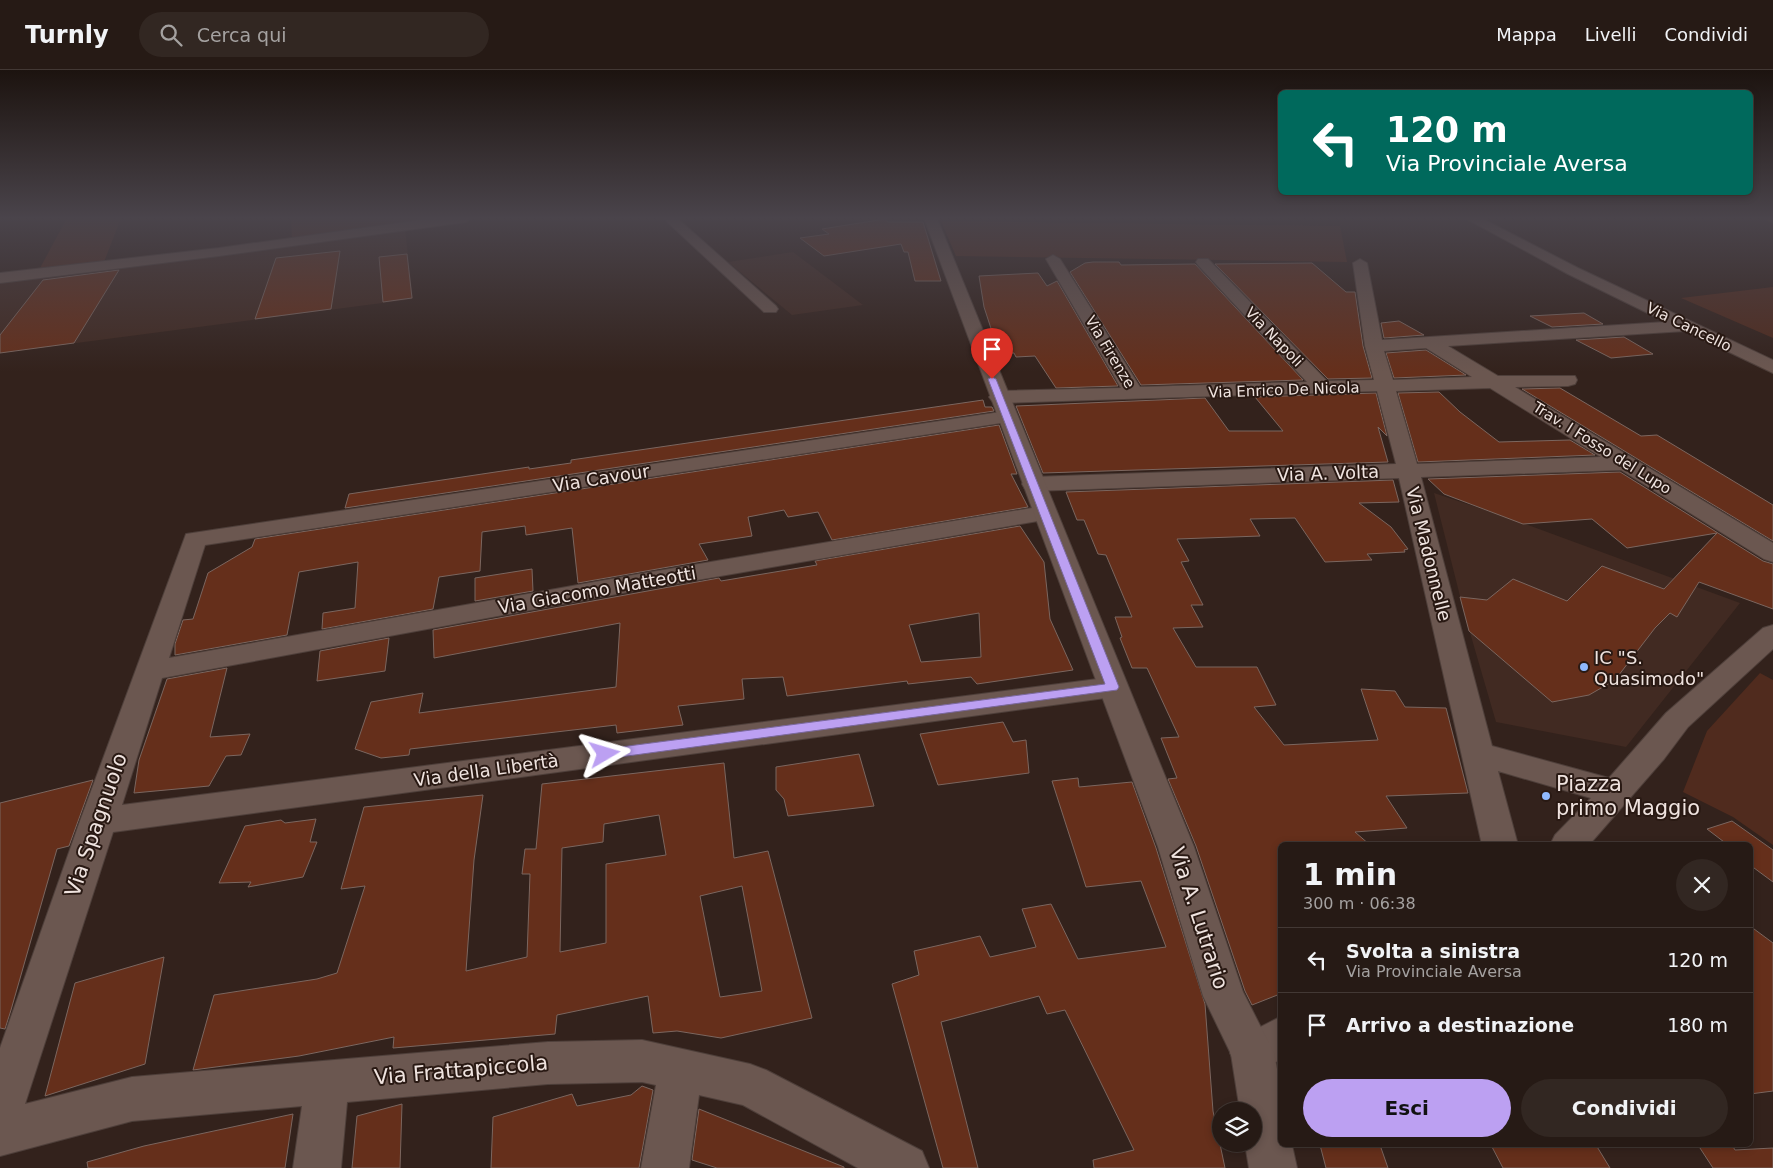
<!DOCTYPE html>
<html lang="it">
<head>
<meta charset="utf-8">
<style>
  body { margin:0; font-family:"DejaVu Sans",sans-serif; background:#322722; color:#f1f3f6; height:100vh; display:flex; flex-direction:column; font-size:19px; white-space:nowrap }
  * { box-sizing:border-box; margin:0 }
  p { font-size:16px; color:#a4a1a0 }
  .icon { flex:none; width:28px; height:28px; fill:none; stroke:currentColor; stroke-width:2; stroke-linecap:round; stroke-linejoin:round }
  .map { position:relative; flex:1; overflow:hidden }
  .side { position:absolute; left:1278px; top:772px; width:475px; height:305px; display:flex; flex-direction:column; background:#261a15; border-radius:8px; box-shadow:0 2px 8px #0003,0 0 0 1px #423834 }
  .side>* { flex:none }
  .guide { position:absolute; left:1278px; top:20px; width:475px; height:105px; border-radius:8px; box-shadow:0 2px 8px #0003,0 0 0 1px #423834; background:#00695c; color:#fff; overflow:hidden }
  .buttons { position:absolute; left:1212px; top:1032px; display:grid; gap:10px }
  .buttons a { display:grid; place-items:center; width:50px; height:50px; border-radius:50%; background:#261a15; box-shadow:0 2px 8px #0003,0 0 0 1px #423834; font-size:25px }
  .pin { position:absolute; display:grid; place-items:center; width:42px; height:42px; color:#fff; margin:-51px -21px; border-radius:50% 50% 50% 0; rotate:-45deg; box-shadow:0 0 5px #0007 }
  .pin .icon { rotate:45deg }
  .me { position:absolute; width:55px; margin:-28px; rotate:83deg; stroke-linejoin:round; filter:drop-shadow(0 0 4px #0008) }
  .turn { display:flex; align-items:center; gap:18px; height:105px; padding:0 25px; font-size:22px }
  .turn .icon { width:65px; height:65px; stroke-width:2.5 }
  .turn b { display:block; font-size:35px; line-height:42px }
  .round { display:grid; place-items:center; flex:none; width:52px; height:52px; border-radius:26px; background:#322722 }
  .headline { display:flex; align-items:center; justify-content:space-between; height:85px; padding:0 25px }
  h1 { font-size:30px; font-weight:700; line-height:38px }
  .cta { display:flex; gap:10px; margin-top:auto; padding:10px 25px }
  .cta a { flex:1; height:58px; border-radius:30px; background:#bca0f2; color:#111; font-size:20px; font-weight:700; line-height:58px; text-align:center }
  .cta a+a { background:#322722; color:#f1f3f6 }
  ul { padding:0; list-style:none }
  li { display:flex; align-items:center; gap:15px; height:65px; padding:0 25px; border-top:1px solid #423834 }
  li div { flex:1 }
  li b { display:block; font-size:19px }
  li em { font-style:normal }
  header { display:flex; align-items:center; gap:30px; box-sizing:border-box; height:70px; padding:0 25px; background:#261a15; border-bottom:1px solid #423834 }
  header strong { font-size:24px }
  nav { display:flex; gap:28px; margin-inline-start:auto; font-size:18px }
  .search { width:350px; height:45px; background:#322722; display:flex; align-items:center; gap:12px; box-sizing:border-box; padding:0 18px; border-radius:28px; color:#a4a1a0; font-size:19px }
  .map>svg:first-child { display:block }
  .built { fill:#412a22 }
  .green { fill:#502b1e }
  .building { fill:#652f1b; stroke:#7b665f; fill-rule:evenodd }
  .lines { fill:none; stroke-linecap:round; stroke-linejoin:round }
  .minor-casing { stroke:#4e3f3a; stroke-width:2 }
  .tertiary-casing { stroke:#4e3f3a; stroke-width:2 }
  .minor { fill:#6b5750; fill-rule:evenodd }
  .tertiary { fill:#6b5750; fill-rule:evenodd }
  .route { fill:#bca0f2; stroke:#7a689d }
  .poi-dot { fill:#8fb8fd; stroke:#291913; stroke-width:2 }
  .labels { text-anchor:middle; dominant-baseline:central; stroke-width:4; stroke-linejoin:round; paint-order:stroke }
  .far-street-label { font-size:15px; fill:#efe3df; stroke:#291913 }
  .street-label { font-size:18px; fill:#efe3df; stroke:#291913 }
  .poi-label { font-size:18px; fill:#efe3df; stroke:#291913; text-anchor:start }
  .near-poi-label { font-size:21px; fill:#efe3df; stroke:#291913; text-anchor:start }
  .near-street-label { font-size:21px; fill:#efe3df; stroke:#291913 }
</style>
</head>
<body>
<header>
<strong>Turnly</strong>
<div class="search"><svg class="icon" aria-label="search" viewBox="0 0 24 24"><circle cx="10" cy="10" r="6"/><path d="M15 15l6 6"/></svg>Cerca qui</div>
<nav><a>Mappa</a><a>Livelli</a><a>Condividi</a></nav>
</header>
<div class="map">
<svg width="1773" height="1098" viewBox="0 0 1773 1098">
  <rect width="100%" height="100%" fill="#33221c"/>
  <!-- built -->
  <path class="built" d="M405 159 413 229 0 283V211Z
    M793 182 797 185 863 235 792 245 728 192Z
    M1434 423 1509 448 1740 533 1626 677 1496 652 1464 542Z"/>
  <!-- green -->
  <path class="green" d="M67 148H121L104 192 39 200Z
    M291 148H446L292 169Z
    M941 151 1340 156 1347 192 956 186Z
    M1773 217V268L1681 228Z
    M1760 603 1773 610V775L1733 747 1683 722 1707 661Z"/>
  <!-- building -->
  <path class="building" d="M885 149 888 152H923L941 211H915L908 182H904L901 174 824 186 800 168 829 164 822 159Z
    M340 181 331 239 255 249 276 188Z
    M407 184 412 228 383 232 379 187Z
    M1093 192H1119L1121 195 1195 194 1303 310 1141 315 1070 202 1085 193Z
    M1312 193 1346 222H1355L1363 276 1372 308 1328 309 1215 194Z
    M119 200 74 273 0 283V265L43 210Z
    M1038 203 1047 216 1057 211 1118 316 1056 318 1035 286 1016 287 1014 283H999L984 237 979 206Z
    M1584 243 1603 254 1552 257 1530 246Z
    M1399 251 1424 265 1384 268 1381 253Z
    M1624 267 1653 284 1611 288 1576 270Z
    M1426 280 1466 305 1394 308 1386 283Z
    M1560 318 1641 366 1657 365 1773 435V471L1522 319Z
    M1439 322 1460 342 1499 372 1570 370 1595 385 1418 392 1398 323Z
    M1376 323 1387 366 1378 357 1388 392 1043 403 1016 336 1205 328 1229 361H1283L1255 327Z
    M983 330 985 337H992L994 341 345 438 349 424 529 397V399L571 393V390Z
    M999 355 1017 404H1011L1028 437 832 470 818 442 788 447 784 440 748 447 752 466 699 474 708 490 578 513 572 458 526 465 525 456 482 462 480 501 439 507 433 539 322 559 323 543 355 538 358 492 299 502 287 565 175 585V574L183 550 193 549 208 503 252 477 255 469Z
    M1620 402 1763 491 1773 494V539L1699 512 1677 547 1670 543 1655 558 1615 610 1589 625 1552 632 1469 561 1460 527 1487 530 1513 509 1567 531 1602 496 1664 519 1717 463 1627 478 1592 449 1523 454 1444 424 1428 409Z
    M1393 410 1399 432 1359 433 1391 457 1408 479 1404 480 1405 482 1367 484 1372 490 1325 492 1295 448 1250 449 1260 466 1177 469 1189 491 1181 492 1203 535H1191L1203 557 1173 558 1196 597H1257L1276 635 1254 637 1284 675 1378 670 1361 619 1395 621 1405 637 1446 638 1468 723 1386 726 1407 758 1355 762 1370 775H1280V924L1252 935 1245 921 1196 776 1168 709 1177 708 1161 668 1179 667 1147 598H1132L1120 568 1122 567 1115 547H1132L1106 485 1098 484 1084 450H1077L1066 422Z
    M1020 456 1044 492 1050 549 1073 600 977 614 971 607 908 614 907 611 787 626 783 607 742 609 744 629 678 636 683 655 617 663 616 655 410 679 409 685 381 688 355 679 371 632 423 623 419 643 616 617 620 553 434 588 433 560 719 508 721 511 817 495 815 491ZM979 543 981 587 921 592 909 555Z
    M532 499 533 521 475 531V508Z
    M389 568 385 601 317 611 320 581Z
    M227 598 210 667 250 664 241 685 226 686 209 716 134 723 139 690 167 609Z
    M1003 652 1013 672 1026 670 1029 703 938 715 920 664Z
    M859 684 874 736 788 746 784 729 776 720V697Z
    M724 693 734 788 768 781 812 948 721 968 677 961 653 963 648 926 557 945 555 964 393 978 394 967 299 986 193 1000 214 925 317 909 337 903 365 816 341 819 364 737 483 725 474 790 466 901 527 887 530 804H522L525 779H536L542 714ZM659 745 666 785 606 794V873L560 882 562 778 603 772 604 754ZM742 816 762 921 720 927 700 826Z
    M1078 708 1079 717 1132 712 1156 778 1205 934 1213 1041 1225 1098H1094L1093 1090 1134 1080 1065 940 1047 944 1039 926 941 952 978 1098H943L892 914 919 905 914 881 980 866 990 887 1036 877 1022 839 1051 834 1078 889 1166 877 1141 811 1086 817 1052 711Z
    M93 710 69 776 57 779 11 940 5 959 0 958V733Z
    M316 749 310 772H317L303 807 248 817 251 812 219 813 245 756 281 750 285 753Z
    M1732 751 1773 780V812L1750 795V775H1728L1707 759Z
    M1750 856 1773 873V1021L1750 1024Z
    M164 887 145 994 45 1026 75 913Z
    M642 1016 653 1020 639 1098H491L493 1047 572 1024 577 1036 631 1025Z
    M402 1034 400 1098H352L357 1046Z
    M699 1039 844 1097V1098H717L692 1090Z
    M293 1044 285 1098H88L87 1092 144 1076Z
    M1320 1075H1380L1388 1098H1326Z
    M1491 1075H1596L1610 1098H1503Z
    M1698 1075H1732L1735 1080 1773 1078V1098H1713Z"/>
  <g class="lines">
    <!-- minor casing -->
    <g class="minor-casing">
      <path id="minor" d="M435 148H472L466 152 219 186 0 213V203L219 178Z
        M663 148H677L776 236 778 239 776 242H764Z
        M1465 148H1481L1578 198 1773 290V303L1685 261 1448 276 1498 306H1575L1577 310 1575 314 1568 316 1515 317 1773 473V492L1764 489 1621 400 1421 407 1492 676 1609 708 1666 643 1763 558 1773 555V579L1688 657 1664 689 1589 775H1550L1555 765 1591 728 1498 701 1518 775H1482L1399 408 1033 421 1025 419 1022 414 1025 409 1033 407 1396 394 1377 321 999 333 992 331 989 327 992 323 999 321 1121 318 1046 189 1053 185 1060 189 1140 317 1307 312 1198 195 1196 192 1198 189H1208L1327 311 1374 310 1365 276 1353 193 1360 189 1367 193 1382 270 1666 252 1568 204ZM1426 278 1472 307 1393 310 1384 281ZM1490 318 1601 387 1417 394 1396 321Z
        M1764 148H1773V153Z
        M1007 341 1014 343 1017 347 1014 351 205 475 169 588 639 504 1044 436 1052 438 1056 443 1052 448 1044 450 639 520 162 608 122 735 1113 607 1124 610 1128 617 1124 624 1113 627 113 762 25 1034 132 1007 548 972 642 970 750 994 766 1000 922 1081 929 1098H858L743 1035 699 1025 689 1098H641L656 1015 642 1012 548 1014 347 1032 341 1098H293L302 1036 132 1051 0 1086V978L80 751 186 464Z
        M1280 947V990L1252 1003 1237 997 1230 983 1237 969Z"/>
    </g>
    <!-- tertiary casing -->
    <g class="tertiary-casing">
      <path id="tertiary" d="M924 148H937L1194 777 1243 922 1274 983 1280 1015V1075H1292L1297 1098H1249L1245 1074H1254V1041H1240L1231 984 1203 926 1158 777Z"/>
    </g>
    <!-- minor -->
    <use href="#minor" class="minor"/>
    <!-- tertiary -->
    <use href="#tertiary" class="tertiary"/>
  </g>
  <!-- sky -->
  <linearGradient id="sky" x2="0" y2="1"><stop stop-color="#1c130f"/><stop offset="0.49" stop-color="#4a444b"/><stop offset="1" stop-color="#4a444b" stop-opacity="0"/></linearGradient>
  <rect width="1773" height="302" fill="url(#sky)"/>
  <!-- route -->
  <path class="route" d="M992 307 996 309 1119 617 1117 620 605 689 600 687 598 684 605 679 1105 614 988 309Z"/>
  <!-- markers -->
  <g class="poi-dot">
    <circle cx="1584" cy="597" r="5"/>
    <circle cx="1546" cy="726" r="5"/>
  </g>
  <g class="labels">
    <!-- far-street labels -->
    <g class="far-street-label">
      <text transform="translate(1689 257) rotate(26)">Via Cancello</text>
      <text transform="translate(1274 267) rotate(46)">Via Napoli</text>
      <text transform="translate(1110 282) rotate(59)">Via Firenze</text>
      <text transform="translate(1284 320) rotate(-2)">Via Enrico De Nicola</text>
      <text transform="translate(1602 378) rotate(32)">Trav. I Fosso del Lupo</text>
    </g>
    <!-- street labels -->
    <g class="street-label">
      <text transform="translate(1328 403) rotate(-2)">Via A. Volta</text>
      <text transform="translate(601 408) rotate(-9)">Via Cavour</text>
      <text transform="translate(1429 484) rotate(76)">Via Madonnelle</text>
      <text transform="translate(597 520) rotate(-10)">Via Giacomo Matteotti</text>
      <text transform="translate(486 700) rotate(-8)">Via della Libertà</text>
    </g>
    <!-- poi labels -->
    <g class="poi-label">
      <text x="1594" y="587">IC "S.<tspan x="1594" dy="21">Quasimodo"</tspan></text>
    </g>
    <!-- near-poi labels -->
    <g class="near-poi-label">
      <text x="1556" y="714">Piazza<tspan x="1556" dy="24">primo Maggio</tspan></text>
    </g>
    <!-- near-street labels -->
    <g class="near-street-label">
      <text transform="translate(96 755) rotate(-71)">Via Spagnuolo</text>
      <text transform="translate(1199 848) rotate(72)">Via A. Lutrario</text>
      <text transform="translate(461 1000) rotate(-5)">Via Frattapiccola</text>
    </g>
  </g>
</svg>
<div class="buttons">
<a><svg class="icon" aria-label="layers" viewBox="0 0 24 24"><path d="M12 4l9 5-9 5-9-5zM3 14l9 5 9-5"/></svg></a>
</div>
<div class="pin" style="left:992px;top:309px;background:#d93025"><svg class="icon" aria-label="arrive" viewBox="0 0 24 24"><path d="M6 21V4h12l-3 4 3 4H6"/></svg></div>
<svg class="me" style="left:605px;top:684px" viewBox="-20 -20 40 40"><path d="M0-17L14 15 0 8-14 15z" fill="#bca0f2" stroke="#fff" stroke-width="4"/></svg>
<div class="guide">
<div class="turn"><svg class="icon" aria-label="left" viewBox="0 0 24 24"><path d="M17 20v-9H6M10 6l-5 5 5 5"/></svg><div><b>120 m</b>Via Provinciale Aversa</div></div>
</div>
<section class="side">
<div class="headline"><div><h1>1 min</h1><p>300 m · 06:38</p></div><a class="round"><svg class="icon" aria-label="close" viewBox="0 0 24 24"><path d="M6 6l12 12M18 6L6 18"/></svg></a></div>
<ul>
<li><svg class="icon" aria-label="left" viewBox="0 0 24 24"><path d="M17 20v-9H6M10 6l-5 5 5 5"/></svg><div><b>Svolta a sinistra</b><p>Via Provinciale Aversa</p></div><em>120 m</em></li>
<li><svg class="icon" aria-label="arrive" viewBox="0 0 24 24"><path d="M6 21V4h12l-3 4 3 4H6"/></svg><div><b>Arrivo a destinazione</b></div><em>180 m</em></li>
</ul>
<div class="cta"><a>Esci</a><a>Condividi</a></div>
</section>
</div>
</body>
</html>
